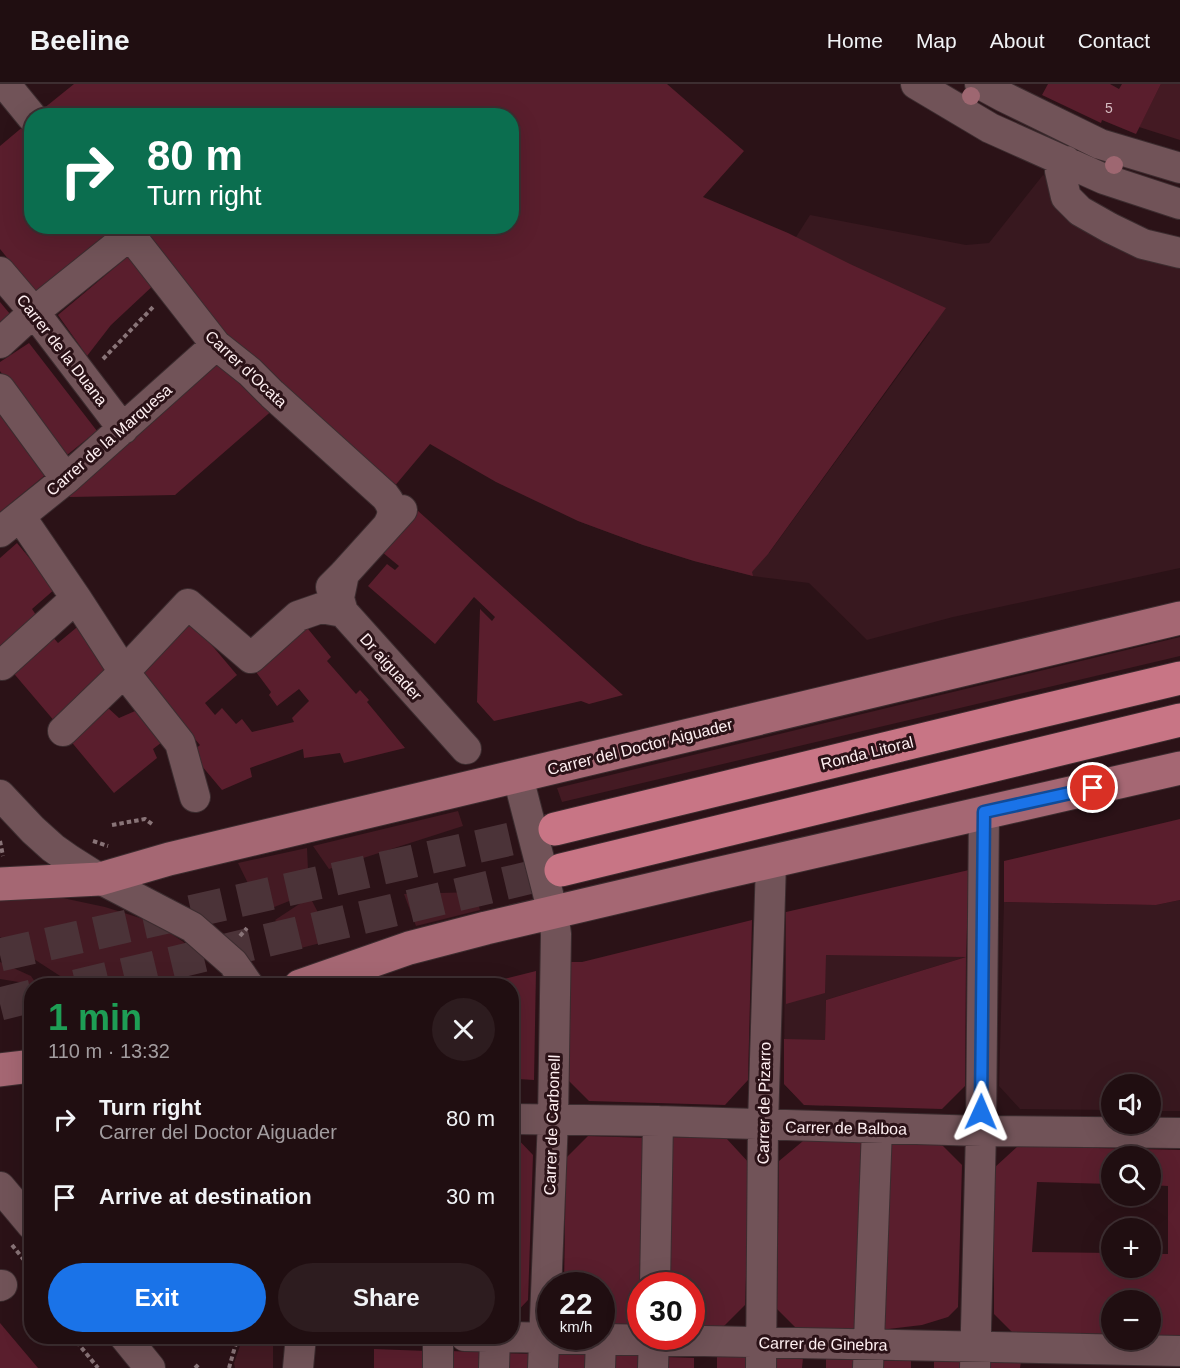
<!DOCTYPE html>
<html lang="en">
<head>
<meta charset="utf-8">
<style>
  body { margin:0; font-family:Arial,sans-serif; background:#2d1c1f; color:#f1f3f6; height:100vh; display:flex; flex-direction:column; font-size:22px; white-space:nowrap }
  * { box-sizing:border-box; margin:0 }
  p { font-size:20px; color:#a29c9f }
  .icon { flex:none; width:33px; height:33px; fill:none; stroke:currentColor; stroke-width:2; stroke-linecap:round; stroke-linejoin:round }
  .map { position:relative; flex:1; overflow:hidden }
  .side { position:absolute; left:24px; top:894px; width:495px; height:366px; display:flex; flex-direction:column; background:#200e11; border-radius:24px; box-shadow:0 6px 24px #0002,0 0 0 2px #3d2e31 }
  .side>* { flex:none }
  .guide { position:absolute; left:24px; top:24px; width:495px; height:126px; border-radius:24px; box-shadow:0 6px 24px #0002,0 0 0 2px #3d2e31; background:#0b6e4f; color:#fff; overflow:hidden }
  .tools { position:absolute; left:1101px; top:990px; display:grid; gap:12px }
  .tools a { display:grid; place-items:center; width:60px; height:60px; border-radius:50%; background:#200e11; box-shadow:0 6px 24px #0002,0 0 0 2px #3d2e31; font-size:30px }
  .speed { position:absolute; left:537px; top:1188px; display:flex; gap:12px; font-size:30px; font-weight:700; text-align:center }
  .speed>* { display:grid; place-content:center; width:78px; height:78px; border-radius:50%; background:#200e11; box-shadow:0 6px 24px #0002,0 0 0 2px #3d2e31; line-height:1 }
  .speed small { font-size:15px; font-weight:400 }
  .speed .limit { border:9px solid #d22; background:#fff; color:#111 }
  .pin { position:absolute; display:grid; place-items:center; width:51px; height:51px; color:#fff; margin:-26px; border:3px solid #fff; border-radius:50%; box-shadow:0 2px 6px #0007 }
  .me { position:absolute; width:66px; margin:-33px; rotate:1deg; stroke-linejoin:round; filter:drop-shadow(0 0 4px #0008) }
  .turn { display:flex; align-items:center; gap:21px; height:126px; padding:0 24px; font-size:27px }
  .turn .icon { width:78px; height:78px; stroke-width:2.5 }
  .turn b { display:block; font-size:42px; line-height:51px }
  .round { display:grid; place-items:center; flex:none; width:63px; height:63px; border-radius:32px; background:#2d1c1f }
  .head { display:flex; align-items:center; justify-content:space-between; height:102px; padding:0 24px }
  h1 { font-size:36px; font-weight:700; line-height:45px; color:#1e9e55 }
  .cta { display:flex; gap:12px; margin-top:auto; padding:12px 24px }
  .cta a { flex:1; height:69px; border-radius:36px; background:#1a73e8; color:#fff; font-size:24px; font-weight:700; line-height:69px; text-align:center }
  .cta a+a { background:#2d1c1f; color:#f1f3f6 }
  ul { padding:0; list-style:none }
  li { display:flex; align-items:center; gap:18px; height:78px; padding:0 24px }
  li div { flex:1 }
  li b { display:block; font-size:22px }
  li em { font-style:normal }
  header { display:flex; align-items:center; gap:36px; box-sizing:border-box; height:84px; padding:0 30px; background:#200e11; border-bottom:2px solid #3d2e31 }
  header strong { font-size:28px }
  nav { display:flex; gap:33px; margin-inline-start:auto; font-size:21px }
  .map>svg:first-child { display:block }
  .built { fill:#38181f }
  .green { fill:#441a23 }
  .building { fill:#5a1e2d; fill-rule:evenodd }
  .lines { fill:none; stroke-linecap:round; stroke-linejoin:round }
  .highway-tunnel { stroke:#4b3338; stroke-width:33; stroke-dasharray:33 16; stroke-linecap:butt }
  .minor-casing { stroke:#3c2c2f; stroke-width:32 }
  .major-casing { stroke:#3c2c2f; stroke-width:35 }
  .highway-casing { stroke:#3c2c2f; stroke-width:35 }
  .path { stroke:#897478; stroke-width:4; stroke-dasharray:4.5 3; stroke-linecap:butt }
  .minor { stroke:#715358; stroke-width:30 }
  .major { stroke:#a56773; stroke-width:33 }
  .highway { stroke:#c87585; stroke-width:33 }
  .tree { fill:#9e6771 }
  .route-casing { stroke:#114b97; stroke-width:15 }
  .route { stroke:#1a73e8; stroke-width:10 }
  .labels { text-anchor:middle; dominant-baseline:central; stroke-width:6; stroke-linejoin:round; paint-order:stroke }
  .number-label { font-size:14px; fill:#d5bbc0 }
  .street-label { font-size:16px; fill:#feeff1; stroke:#2b1217 }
</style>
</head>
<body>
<header>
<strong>Beeline</strong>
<nav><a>Home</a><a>Map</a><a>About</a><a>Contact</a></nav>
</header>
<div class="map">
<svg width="1180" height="1284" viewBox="0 0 1180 1284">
  <rect width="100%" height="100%" fill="#2b1217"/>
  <!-- built -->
  <path class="built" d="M1043 91 1131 140 1180 155V484L953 533 867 556 809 499 753 492 694 477 643 461 578 437 701 453 769 469 930 248 880 226 784 172 810 131 966 161 989 159Z
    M1180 816V1027H1151L1150 1000H1112L1111 1026 1020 1025 999 1002 1004 818 1156 821Z
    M785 828 967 831 966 873 826 916 824 1022 804 1021 784 1000V998Z"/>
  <!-- green -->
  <path class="green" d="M1161 0H1180V56L1139 43Z
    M1180 553V572L562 718 557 704Z
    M458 727 463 742 329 785 313 762Z
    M307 764 309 809 262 828 238 779Z
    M475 808 480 826 416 842 404 810Z
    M0 812 58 813 105 823 140 834 170 849 191 863 201 876 173 901H74L0 853Z
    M310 813 332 856 301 864 275 836Z
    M0 878 31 892 37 901 0 895Z
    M243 1253H273V1284H235L234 1279Z"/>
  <!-- building -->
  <path class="building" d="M74 0H667L744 67 703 113 788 149 850 180 946 224 768 470 752 488 753 492 694 477 643 461 578 437 496 398 430 360 393 404 238 266 136 142H512V32H44L43 25Z
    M1048 0H1110L1119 5 1122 0H1161L1136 50 1102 36 1101 39 1042 11Z
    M25 41 32 49V142H110L113 146 36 209 0 165V62Z
    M132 169 157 198 111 241 87 272 58 231Z
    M0 218 10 230 0 239Z
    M29 259 97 347 62 375 0 287V278Z
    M222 277 275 324 175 411 70 413 67 409Z
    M0 320 49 388 0 428Z
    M417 426 623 611 589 620 581 617 494 637 477 618 480 525 492 537 495 533 474 513 435 560 368 502 387 480 395 486 399 482 382 468Z
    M17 459 55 505 32 525 38 534 0 565V474Z
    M188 533 237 591 205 619 215 631 222 624 236 640 242 635 252 648 294 638 292 634 309 617 299 605 277 622 269 611 271 608 253 584 304 540 331 573 327 577 356 610 360 606 369 616 367 618 405 664 344 679 340 669 304 674 303 665 250 684 252 693 222 706 191 669 200 661 132 582Z
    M82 539 119 584 56 639 10 585 51 551 58 559Z
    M107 623 119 634 142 624 166 655 153 665 157 674 114 709 69 655Z
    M1180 735V816L1156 821 1004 818V777Z
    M969 786 966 873 826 871 825 909 786 920V828Z
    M752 836 748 996 725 1021 589 1017 569 997 571 878H582Z
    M966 873 965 1002 942 1025 804 1021 784 1000V955L825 956 826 916Z
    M536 887 534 996 518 995V1012H512V902L480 901Z
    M512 1050H513L533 1071 528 1216 512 1233Z
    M588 1052 647 1054 640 1202V1243L602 1240V1202H564L566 1074Z
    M667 1053 726 1054 750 1080 745 1221 720 1246 692 1245V1202H663Z
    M803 1057H862L860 1251 799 1247 777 1225 779 1077Z
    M883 1058 940 1059 962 1081 958 1223 948 1233 922 1241 880 1246Z
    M1018 1062 1180 1066V1251H1150V1216H1112V1250L1013 1249 994 1230V1084ZM1112 1072H1150V1101L1168 1102V1170H1150V1184H1112V1169L1032 1168 1037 1098 1112 1100Z
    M0 1239 38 1284H0Z
    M374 1265 427 1267 426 1284H374Z
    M450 1267 480 1268 479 1284H449Z
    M504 1269 533 1270V1284H504Z
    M557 1270 588 1271V1284H557Z
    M611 1271 643 1272V1284H611Z
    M717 1272 748 1273V1284H717Z
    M665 1273 694 1274V1284H665Z
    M769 1273 803 1274 802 1284H769Z
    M826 1275 855 1276V1284H826Z
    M881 1277H911V1284H881Z
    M934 1277 965 1278V1284H934Z
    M990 1277 1021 1278 1020 1284H990Z"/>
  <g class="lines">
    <!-- highway-tunnel -->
    <path class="highway-tunnel" d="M0 871 555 745
      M76 902 561 786
      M0 920 32 912"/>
    <!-- minor casing -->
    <g class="minor-casing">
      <path id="minor" d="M5 0 32 33
        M916 0 990 44 1104 95 1180 120
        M980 0 1004 13 1100 60 1180 84
        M1066 77 1060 87 1066 113 1080 127 1110 144 1143 160 1180 169
        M123 142 216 261 250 288 272 310 385 412C393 422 395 429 388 441
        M0 188 34 228 123 345
        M0 259 34 228 130 151
        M0 305 66 395
        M20 432 76 514 124 588 180 659 195 713
        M0 448 66 395 216 261
        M344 490 339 514 343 528 466 665
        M331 503 344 490 402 426
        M2 581 76 514
        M63 647 124 588 188 520 251 574 298 532 321 524 343 528
        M518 693 553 829 556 850 553 1035 543 1284
        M0 711 33 746 53 764 70 776 100 795 192 843 233 879 249 902
        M512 1035 658 1037 981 1047 1180 1049
        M0 1103 32 1141
        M0 1202 2 1201
        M655 1202 658 1037
        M124 1252 150 1284
        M465 1252 1180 1267
        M298 1284 301 1252
        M438 1284V1252
        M494 1284 495 1253
        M600 1284 601 1256
        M653 1284 654 1252
        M761 1284 763 1041 771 778
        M868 1284 877 1044
        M975 1284 981 1047 984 728"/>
    </g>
    <!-- major casing -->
    <g class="major-casing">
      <path id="major" d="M0 800 100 795 169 775 1180 534
        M300 902 409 864 486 844 712 791 1180 684
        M0 986 32 982"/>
    </g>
    <!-- highway casing -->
    <g class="highway-casing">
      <path id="highway" d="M555 745 991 639 1180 594
        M561 786 1180 636"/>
    </g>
    <!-- path -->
    <path class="path" d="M103 275 154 222
      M112 741 145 735 152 740
      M0 757 3 772
      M93 757 108 762
      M240 852 247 844
      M12 1161 24 1176 32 1189
      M72 1252 98 1284
      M195 1284 199 1280
      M229 1284 238 1252"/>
    <!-- minor -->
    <use href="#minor" class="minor"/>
    <!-- major -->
    <use href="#major" class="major"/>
    <!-- highway -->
    <use href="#highway" class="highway"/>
  </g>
  <!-- trees -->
  <g class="tree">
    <circle cx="971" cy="12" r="9"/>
    <circle cx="1114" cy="81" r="9"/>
  </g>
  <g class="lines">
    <!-- route casing -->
    <g class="route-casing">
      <path id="route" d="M981 1028 984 728 1093 704"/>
    </g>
    <!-- route -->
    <use href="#route" class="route"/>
  </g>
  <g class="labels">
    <!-- number labels -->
    <g class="number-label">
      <text x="1109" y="24">5</text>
    </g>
    <!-- street labels -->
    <g class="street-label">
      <text transform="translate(62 266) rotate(52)">Carrer de la Duana</text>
      <text transform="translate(246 285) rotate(43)">Carrer d'Ocata</text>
      <text transform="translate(109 356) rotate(-41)">Carrer de la Marquesa</text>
      <text transform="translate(391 583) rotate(48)">Dr aiguader</text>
      <text transform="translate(640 663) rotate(-14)">Carrer del Doctor Aiguader</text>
      <text transform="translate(867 669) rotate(-14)">Ronda Litoral</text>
      <text transform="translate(764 1019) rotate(-89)">Carrer de Pizarro</text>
      <text transform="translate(552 1041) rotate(-88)">Carrer de Carbonell</text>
      <text transform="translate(846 1044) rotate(1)">Carrer de Balboa</text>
      <text transform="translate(823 1260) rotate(1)">Carrer de Ginebra</text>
    </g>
  </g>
</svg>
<div class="tools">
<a><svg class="icon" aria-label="sound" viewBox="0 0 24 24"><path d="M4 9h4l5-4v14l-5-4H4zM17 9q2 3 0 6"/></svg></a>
<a><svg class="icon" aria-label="search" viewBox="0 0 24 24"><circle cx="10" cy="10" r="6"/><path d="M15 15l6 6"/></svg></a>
<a>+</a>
<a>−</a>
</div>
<div class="speed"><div>22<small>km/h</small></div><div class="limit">30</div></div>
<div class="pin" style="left:1093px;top:704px;background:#d93025"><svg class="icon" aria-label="arrive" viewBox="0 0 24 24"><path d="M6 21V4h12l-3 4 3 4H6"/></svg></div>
<svg class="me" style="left:981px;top:1028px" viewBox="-20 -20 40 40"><path d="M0-17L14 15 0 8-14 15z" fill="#1a73e8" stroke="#fff" stroke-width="4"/></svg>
<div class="guide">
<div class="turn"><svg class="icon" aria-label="right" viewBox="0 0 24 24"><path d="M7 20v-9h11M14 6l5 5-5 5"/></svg><div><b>80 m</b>Turn right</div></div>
</div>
<section class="side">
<div class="head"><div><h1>1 min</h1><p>110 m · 13:32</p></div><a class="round"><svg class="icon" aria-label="close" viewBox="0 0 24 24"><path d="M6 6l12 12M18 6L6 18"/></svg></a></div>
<ul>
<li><svg class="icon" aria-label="right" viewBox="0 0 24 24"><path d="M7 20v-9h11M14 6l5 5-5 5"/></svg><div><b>Turn right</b><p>Carrer del Doctor Aiguader</p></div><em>80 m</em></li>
<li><svg class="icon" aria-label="arrive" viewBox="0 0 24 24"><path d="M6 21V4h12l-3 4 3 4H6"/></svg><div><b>Arrive at destination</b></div><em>30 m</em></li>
</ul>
<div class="cta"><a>Exit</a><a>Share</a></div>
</section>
</div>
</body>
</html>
